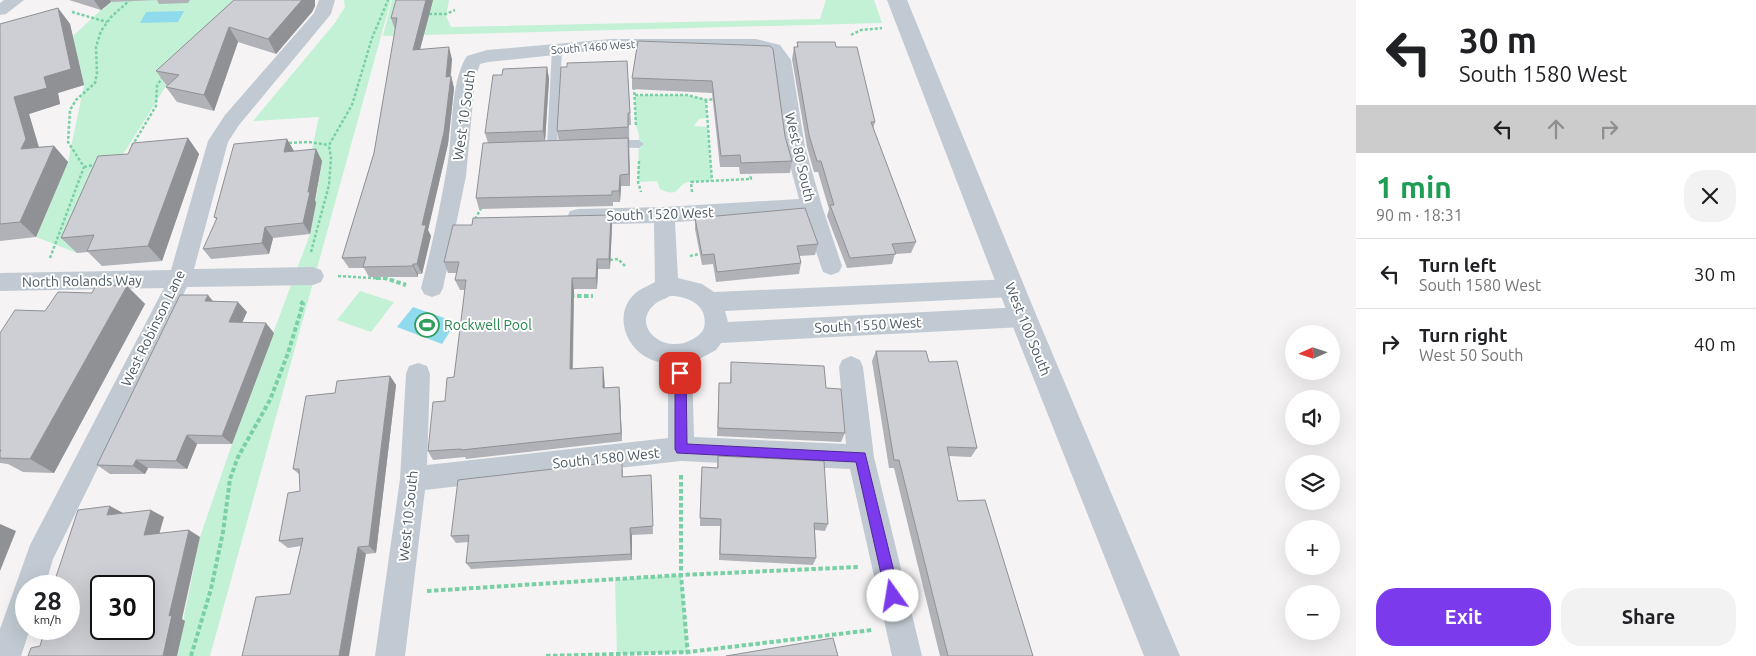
<!DOCTYPE html>
<html lang="en">
<head>
<meta charset="utf-8">
<style>
  body { margin:0; font-family:Ubuntu,sans-serif; background:#f2f2f2; color:#202124; height:100vh; display:flex; flex-direction:column; font-size:19px; white-space:nowrap }
  * { box-sizing:border-box; margin:0 }
  p { font-size:16px; color:#757577 }
  .icon { flex:none; width:28px; height:28px; fill:none; stroke:currentColor; stroke-width:2; stroke-linecap:round; stroke-linejoin:round }
  .map { position:relative; flex:1; overflow:hidden }
  .drawer { display:flex; flex-direction:column; background:#fff; width:400px }
  .drawer>* { flex:none }
  .top-card { background:#fff; color:#202124; overflow:hidden }
  .needle { width:32px; rotate:267deg }
  .controls { position:absolute; left:1285px; top:325px; display:grid; gap:10px }
  .controls a { display:grid; place-items:center; width:55px; height:55px; border-radius:50%; background:#fff; box-shadow:0 5px 20px #0002; font-size:25px }
  .speed { position:absolute; left:15px; top:575px; display:flex; gap:10px; font-size:25px; font-weight:700; text-align:center }
  .speed>* { display:grid; place-content:center; width:65px; height:65px; border-radius:50%; background:#fff; box-shadow:0 5px 20px #0002; line-height:1 }
  .speed small { font-size:12px; font-weight:400 }
  .speed .limit { border:2px solid #111; border-radius:8px; background:#fff; color:#111 }
  .pin { position:absolute; display:grid; place-items:center; width:42px; height:42px; color:#fff; margin:-21px; border-radius:10px; box-shadow:0 2px 8px #0006 }
  .me { position:absolute; width:55px; margin:-28px; rotate:347deg; stroke-linejoin:round; filter:drop-shadow(0 0 4px #0008) }
  .turn { display:flex; align-items:center; gap:18px; height:105px; padding:0 20px; font-size:22px }
  .turn .icon { width:65px; height:65px; stroke-width:2.5 }
  .turn b { display:block; font-size:35px; line-height:42px }
  .lanes { display:flex; align-items:center; height:48px; padding:0 20px; background:#0003; justify-content:center; gap:25px; direction:ltr }
  .lanes .off { opacity:.35 }
  .round { display:grid; place-items:center; flex:none; width:52px; height:52px; border-radius:20px; background:#f2f2f2 }
  .head { display:flex; align-items:center; justify-content:space-between; height:85px; padding:0 20px }
  h1 { font-size:30px; font-weight:700; line-height:38px; color:#1e9e55 }
  .button { display:flex; gap:10px; margin-top:auto; padding:10px 20px }
  .button a { flex:1; height:58px; border-radius:20px; background:#7c3aed; color:#fff; font-size:20px; font-weight:700; line-height:58px; text-align:center }
  .button a+a { background:#f2f2f2; color:#202124 }
  ul { padding:0; list-style:none }
  li { display:flex; align-items:center; gap:15px; height:70px; padding:0 20px; border-top:1px solid #e0e0e0 }
  li div { flex:1 }
  li b { display:block; font-size:19px }
  li em { font-style:normal }
  main { display:flex; flex:1; min-height:0 }
  .map>svg:first-child { display:block }
  .green { fill:#c3f1d5 }
  .water { fill:#90daee }
  .lines { fill:none; stroke-linecap:round; stroke-linejoin:round }
  .path-far1 { stroke:#7ad0a6; stroke-width:2.5; stroke-dasharray:3 2; stroke-linecap:butt }
  .path { stroke:#7ad0a6; stroke-width:4; stroke-dasharray:4.5 2.5; stroke-linecap:butt }
  .service { fill:#c1cad2; fill-rule:evenodd }
  .minor { fill:#c1cad2; fill-rule:evenodd }
  .tertiary { fill:#c1cad2; fill-rule:evenodd }
  .wall { fill:#b0b2b7 }
  .shaded-wall { fill:#909195 }
  .building { fill:#cdcfd5; stroke:#909195; fill-rule:evenodd }
  .route { fill:#7c3aed; stroke:#51269a }
  .labels { text-anchor:middle; dominant-baseline:central; stroke-width:4; stroke-linejoin:round; paint-order:stroke }
  .far-street-label { font-size:11px; fill:#4a5661; stroke:#fff }
  .street-label { font-size:14px; fill:#4a5661; stroke:#fff }
  .leisure-label { font-size:14px; fill:#27864d; stroke:#fff; text-anchor:start }
</style>
</head>
<body>
<main>
<div class="map">
<svg width="1356" height="656" viewBox="0 0 1356 656">
  <rect width="100%" height="100%" fill="#f5f3f3"/>
  <!-- green -->
  <path class="green" d="M115 0H242L200 54 166 86 112 172 77 253 36 237 68 162 84 85 73 36 101 10Z
    M344 0H391L210 656H176L200 537 232 444 310 234 322 161 312 149 319 117 253 121 335 23 345 7Z
    M392 0H449L446 16 451 27 820 19 826 0H874L882 23 383 36Z
    M635 95H687L706 100 707 118 699 119 694 126 708 127 712 181C705 182 696 181 688 182 676 185 680 199 660 189L657 181 638 182 639 135 635 122Z
    M360 291 394 302 371 332 337 320Z
    M681 575 688 652 617 654 615 580Z"/>
  <!-- water -->
  <path class="water" d="M184 11 178 22 140 23 146 12Z
    M413 307 456 322 442 344 397 327Z"/>
  <g class="lines">
    <!-- path-far1 -->
    <path class="path-far1" d="M72 12 107 22
      M429 14H446L455 10
      M851 35 861 30 882 28
      M634 87 636 126
      M635 95H687L706 100 716 99
      M706 100 712 181
      M289 143 309 142 329 145
      M132 146 156 106 157 86 163 76
      M639 161 638 182 641 192
      M84 167 98 164
      M692 192 691 182 751 179 750 174
      M475 219 483 205
      M311 252 329 185 331 158 329 145 352 105 372 38 388 0
      M690 256 699 254
      M50 258 84 167 68 142 70 110 76 100 95 83 97 73 96 47 101 31 111 17 130 0
      M610 260 618 259 625 266
      M338 276 388 279"/>
    <!-- path -->
    <path class="path" d="M376 278H385L406 285
      M570 296H593
      M681 475V575L688 656
      M427 591 681 575 858 567
      M191 656 211 589 223 532 230 479 238 457 270 400 288 353 303 304 300 301
      M546 656 688 652 872 630"/>
    <!-- service -->
    <path class="service" d="M557 46 562 49 557 146 552 150 547 146 552 49Z
      M614 140H639L644 144 639 148 610 147 609 144Z"/>
    <!-- minor -->
    <path class="minor" d="M4 0H24L6 14 0 15V3Z
      M319 0H335L331 14 239 125 228 142 194 269 313 267 321 270 324 276 321 282 313 285 187 287 53 559 45 586H26V629H30L21 656H0V629L30 545 164 288 0 291V273L171 270 208 141 225 115 314 13Z
      M611 39H756L780 45 791 60 805 147 822 206 842 266 839 272 831 275 823 272 803 214 675 222 678 278 702 284 714 292 1012 279 1020 282 1023 288 1020 294 1012 297 725 311 728 322 1023 307 1031 310 1035 317 1031 324 1023 327 721 343 716 350 692 363 694 437 846 444 839 367 842 360 851 356 860 360 863 367 874 457 922 656H892L850 469 681 461 425 490 405 656H375L400 479 406 374 409 366 418 363 427 366 430 374 427 465 668 438V365C661 362 652 361 646 357 622 343 614 309 638 291 643 288 650 285 655 282L654 223 578 225 570 223 567 217 570 211 578 209 664 207 799 199 785 147 773 60 768 53 755 49H611L488 62 480 64 475 79 466 176 443 288 440 294 432 297 424 294 421 288C432 246 441 204 448 161 453 130 450 82 467 56L487 50ZM670 296C688 296 709 305 704 328 702 333 698 336 693 339 665 356 631 327 653 306 657 301 665 299 670 296Z"/>
    <!-- tertiary -->
    <path class="tertiary" d="M887 0H907L1037 317 1180 656H1144L1009 317Z"/>
  </g>
  <!-- wall -->
  <path class="wall" d="M69 0H190L188 3 159 4 157 0 111 2 101 10Z
    M234 0H315V6L312 12 276 54 238 42 214 111 177 102 166 87 167 86 156 71Z
    M433 0 420 49 452 59 451 76 454 88 448 144 428 230 431 236 422 274H418V277H369L364 268H349L342 258 374 153 395 30 391 18Z
    M58 8 70 24 84 85 58 93 60 104 29 114 39 147 54 146 68 162 36 237 0 241V24Z
    M797 42 836 47 875 122 873 129 916 242 911 253 895 254 892 264 847 268 827 216 829 209 818 172H814L807 147 792 59 794 47H797Z
    M770 46 785 136 792 161 790 173 740 174 739 167H720L712 93 632 89V78Z
    M627 61 631 125H629L630 186H621L620 202H613V206L479 209 476 198 488 143 485 133 502 75 547 67 549 79 545 141H559L557 131Z
    M188 138 199 154 162 261 102 266 88 252 77 253 61 238 128 154Z
    M287 139 294 152 316 149 322 161 315 200 316 203 310 234 273 238 269 254 211 259 203 249 217 220 214 217Z
    M611 215 612 226 610 269H598L597 289H574L573 369 604 376 605 388 619 387 620 396 622 441 466 459 465 457 433 460 428 451 454 377 465 290H460L455 280 457 273H448L444 262 472 225Z
    M695 218 818 244 815 255 799 256 801 263 799 274 716 282 713 264 702 265 695 229Z
    M127 286 145 304 54 473 23 472 8 464 0 463V333L45 311 92 293Z
    M213 301 247 312 242 322 274 333 232 444H197L187 469 148 468 145 474H110L97 465Z
    M876 351 929 362 977 448 971 457 949 456 958 501 1033 656H940L894 468H889L872 361Z
    M731 362 826 388 845 433 841 442 717 436 719 383H730Z
    M390 376 396 385 376 553 366 554 290 594 301 546 288 548 279 541 300 491V475L293 469 335 393Z
    M718 456 828 524 825 531 815 530 816 558 813 565 719 560 720 526H700L701 475 717 468Z
    M623 469V477L652 483 653 534 632 535V560L471 569 466 563 469 542 456 543 451 536Z"/>
  <!-- shaded-wall -->
  <path class="shaded-wall" d="M94 0H110L111 2 101 10Z
    M302 0H315V6L312 12 276 54 268 39Z
    M426 0H433L417 61 413 50Z
    M58 8 70 24 84 85 58 93 60 104 29 114 41 155 21 149 14 97 44 77Z
    M229 27 238 42 214 111 204 95Z
    M449 47 452 59 450 77 451 76 454 88 448 144 428 230 431 236 422 274 417 264 422 225 446 77Z
    M547 67 549 79 545 142 543 131Z
    M188 138 199 154 162 261 148 246Z
    M628 138 629 149 630 186 629 174Z
    M287 139 294 151 291 164 284 152Z
    M54 146 68 162 36 237 20 222Z
    M316 149 322 161 315 200 316 203 310 234 303 223 308 192Z
    M620 175 621 186 620 202 619 191Z
    M611 215 612 226 610 269 609 259Z
    M265 227 273 238 269 254 262 243Z
    M597 259 598 269 597 289 596 278Z
    M413 264 418 274V277L413 266Z
    M572 278 574 289 572 379 570 369Z
    M127 286 145 304 54 473 30 459Z
    M208 295 217 306 205 301Z
    M238 302 247 312 238 332 229 322Z
    M266 323 274 333 232 444 222 436Z
    M603 367 604 376 605 397 603 388Z
    M390 376 396 385 376 553 369 546Z
    M619 387 620 396 622 441 621 433Z
    M187 435 197 444 187 469 176 461Z
    M136 460 148 468 145 474 133 466Z
    M110 506 123 513 107 515Z
    M151 510 164 517 157 542 144 535Z
    M0 524 16 531 0 571Z
    M630 528 632 535V560L631 554Z
    M189 530 200 537 182 619 185 621 177 656H163L169 616Z
    M358 547 366 554 349 656H339Z"/>
  <!-- building -->
  <path class="building" d="M234 0H302L268 39 229 27 204 95 166 87 179 75 156 71Z
    M396 0H426L413 50 449 47 446 77 451 76 444 132 422 225H426L417 264H413V266L363 267 366 257 342 258 374 153 397 18H391Z
    M58 8 71 69 44 77 47 88 14 97 26 139 21 149 54 146 20 222 0 224V24Z
    M638 41 770 46 773 49 785 136 792 161 741 163 740 155 721 156 712 81 632 78Z
    M797 42H835L836 47H857L875 122H871L916 242 892 244 896 254 850 258 830 205H834L821 161H817L809 135 794 47H798Z
    M627 61 630 113H628V127L557 131 561 67H567V63Z
    M547 67 543 131 485 133 493 75H502L503 69Z
    M188 138 148 246 87 251 94 235 61 238 98 156 128 154 133 143Z
    M628 138 629 174 620 175 619 191H612V195L476 198 483 143Z
    M287 139 284 152 316 149 308 192H310L303 223 265 227 262 243 203 249 217 218 214 217 234 144Z
    M805 208 818 244 797 246 801 263 717 272 714 254 702 255 695 218Z
    M611 215 609 259H597L596 278H572L570 369 603 367V388L619 387 621 433 461 450V449L428 451 433 402 445 401 447 378 454 377 466 280H455L459 262H444L453 225H472L473 218Z
    M96 285 127 286 30 459 0 458V452L1 450H0V333L15 310 45 311 58 292 92 293Z
    M180 295H208L205 301 238 302 229 322 266 323 222 436 187 435 176 461 136 460 133 466 97 465Z
    M876 351H926L929 362 957 361 977 448 947 447 958 501 985 500 1033 656H948L899 460H894Z
    M731 362 824 366 826 388 841 389 845 433 718 428 719 383H731Z
    M390 376 369 546 358 547 339 656H242L256 597 290 594 303 538 279 541 288 493 300 491 299 469H293L306 396 335 393 337 381Z
    M718 456 824 461 828 524 814 523 816 558 720 554 721 519 700 518 702 467 718 468Z
    M622 461V477L651 475 653 526 630 528 631 554 466 563 469 535 451 536 458 480Z
    M110 506 107 515 151 510 144 535 189 530 169 616 172 615 163 656H28L31 648 40 646 45 629H69V586H53L78 510ZM101 586H144V629H101Z
    M833 638 838 656H726Z"/>
  <!-- route -->
  <path class="route" d="M680 368 685 369 686 373 687 444 865 453 900 596 898 601 893 603 888 601 886 596 856 462 677 453 675 449V373L676 369Z"/>
  <!-- icons -->
  <defs>
    <g id="stadium-ring" transform="scale(1.25)"><circle r="9.5" fill="#fff" stroke="#2e9e5b" stroke-width="1.5"/><path d="M0-5a6.5 5 0 1 0 0 10a6.5 5 0 1 0 0-10ZM-3.5-1.8h7v3.6h-7Z" fill="#2e9e5b"/></g>
  </defs>
  <g fill-rule="evenodd">
    <use href="#stadium-ring" x="427" y="325"/>
  </g>
  <g class="labels">
    <!-- far-street labels -->
    <g class="far-street-label">
      <text transform="translate(593 47) rotate(-4)">South 1460 West</text>
    </g>
    <!-- street labels -->
    <g class="street-label">
      <text transform="translate(464 115) rotate(-82)">West 10 South</text>
      <text transform="translate(800 157) rotate(77)">West 80 South</text>
      <text transform="translate(660 214) rotate(-2)">South 1520 West</text>
      <text transform="translate(82 281) rotate(-1)">North Rolands Way</text>
      <text transform="translate(868 325) rotate(-3)">South 1550 West</text>
      <text transform="translate(153 328) rotate(-64)">West Robinson Lane</text>
      <text transform="translate(1028 329) rotate(68)">West 100 South</text>
      <text transform="translate(606 458) rotate(-6)">South 1580 West</text>
      <text transform="translate(408 516) rotate(-84)">West 10 South</text>
    </g>
    <!-- leisure labels -->
    <g class="leisure-label">
      <text x="444" y="325">Rockwell Pool</text>
    </g>
  </g>
</svg>
<div class="controls">
<a><svg class="needle" viewBox="-14 -14 28 28"><path d="M0-13l5 13h-10z" fill="#e53935"/><path d="M0 13l5-13h-10z" fill="#757577"/></svg></a>
<a><svg class="icon" aria-label="sound" viewBox="0 0 24 24"><path d="M4 9h4l5-4v14l-5-4H4zM17 9q2 3 0 6"/></svg></a>
<a><svg class="icon" aria-label="layers" viewBox="0 0 24 24"><path d="M12 4l9 5-9 5-9-5zM3 14l9 5 9-5"/></svg></a>
<a>+</a>
<a>−</a>
</div>
<div class="speed"><div>28<small>km/h</small></div><div class="limit">30</div></div>
<div class="pin" style="left:680px;top:373px;background:#d93025"><svg class="icon" aria-label="arrive" viewBox="0 0 24 24"><path d="M6 21V4h12l-3 4 3 4H6"/></svg></div>
<svg class="me" style="left:893px;top:596px" viewBox="-20 -20 40 40"><circle r="19" fill="#fff"/><path d="M0-13L10 11 0 6-10 11z" fill="#7c3aed"/></svg>
</div>
<section class="drawer">
<div class="top-card">
<div class="turn"><svg class="icon" aria-label="left" viewBox="0 0 24 24"><path d="M17 20v-9H6M10 6l-5 5 5 5"/></svg><div><b>30 m</b>South 1580 West</div></div>
<div class="lanes"><svg class="icon" aria-label="left" viewBox="0 0 24 24"><path d="M17 20v-9H6M10 6l-5 5 5 5"/></svg><svg class="icon off" aria-label="ahead" viewBox="0 0 24 24"><path d="M12 20V5M6 11l6-6 6 6"/></svg><svg class="icon off" aria-label="right" viewBox="0 0 24 24"><path d="M7 20v-9h11M14 6l5 5-5 5"/></svg></div>
</div>
<div class="head"><div><h1>1 min</h1><p>90 m · 18:31</p></div><a class="round"><svg class="icon" aria-label="close" viewBox="0 0 24 24"><path d="M6 6l12 12M18 6L6 18"/></svg></a></div>
<ul>
<li><svg class="icon" aria-label="left" viewBox="0 0 24 24"><path d="M17 20v-9H6M10 6l-5 5 5 5"/></svg><div><b>Turn left</b><p>South 1580 West</p></div><em>30 m</em></li>
<li><svg class="icon" aria-label="right" viewBox="0 0 24 24"><path d="M7 20v-9h11M14 6l5 5-5 5"/></svg><div><b>Turn right</b><p>West 50 South</p></div><em>40 m</em></li>
</ul>
<div class="button"><a>Exit</a><a>Share</a></div>
</section>
</main>
</body>
</html>
